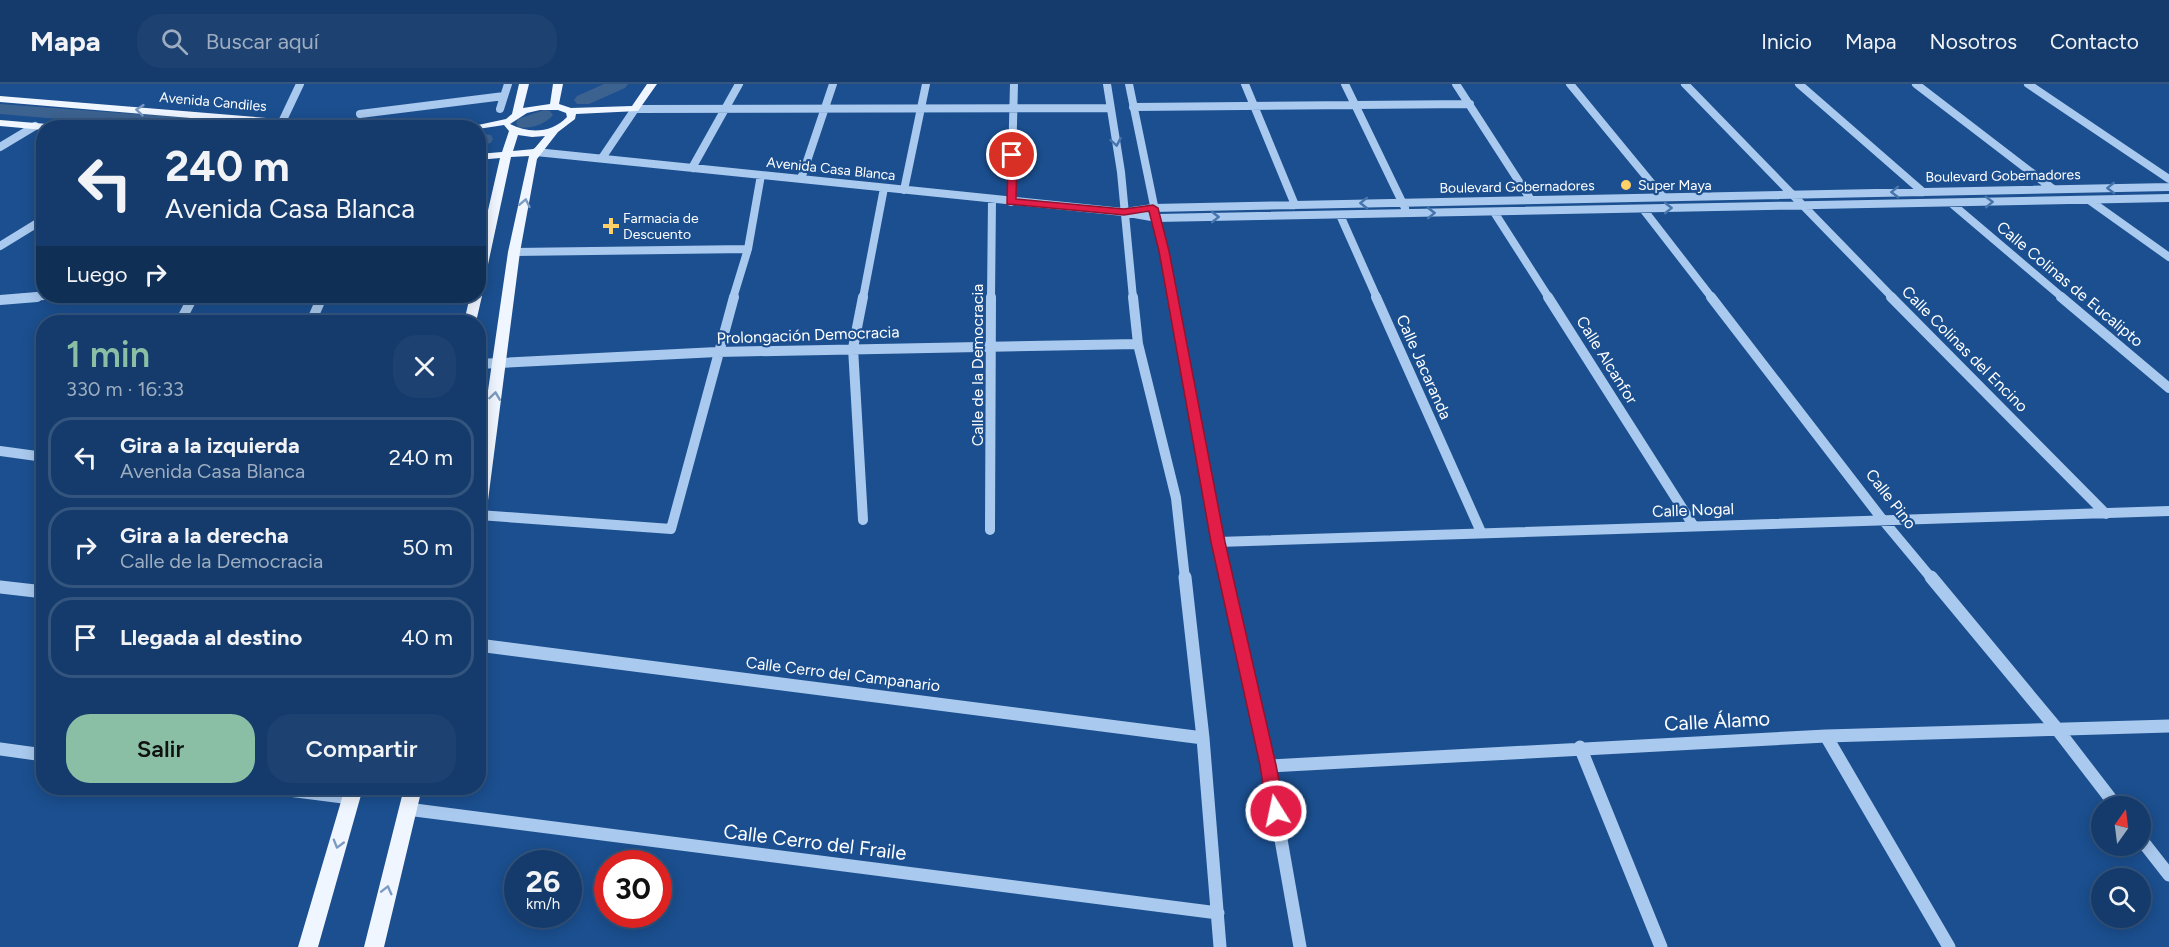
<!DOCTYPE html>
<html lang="es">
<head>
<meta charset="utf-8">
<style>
  body { margin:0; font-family:Figtree,sans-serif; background:#1d4271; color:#f1f3f6; height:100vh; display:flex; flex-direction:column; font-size:22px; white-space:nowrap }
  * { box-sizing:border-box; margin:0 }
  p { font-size:20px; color:#9dadc1 }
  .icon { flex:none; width:33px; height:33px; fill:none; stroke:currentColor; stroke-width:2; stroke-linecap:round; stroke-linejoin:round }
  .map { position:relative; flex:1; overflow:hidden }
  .side { position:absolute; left:36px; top:231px; width:450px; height:480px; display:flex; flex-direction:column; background:#143b6b; border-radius:24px; box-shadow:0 3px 15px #0003,0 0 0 2px #33557e }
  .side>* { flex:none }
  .top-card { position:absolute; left:36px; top:36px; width:450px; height:183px; border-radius:24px; box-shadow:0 3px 15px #0003,0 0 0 2px #33557e; background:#143b6b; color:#f1f3f6; overflow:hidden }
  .needle { width:39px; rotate:14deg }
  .controls { position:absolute; left:2091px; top:712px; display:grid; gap:12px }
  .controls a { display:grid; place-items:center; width:60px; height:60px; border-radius:50%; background:#143b6b; box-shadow:0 3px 15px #0003,0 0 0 2px #33557e; font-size:30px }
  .speed { position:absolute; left:504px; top:766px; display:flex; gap:12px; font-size:30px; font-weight:700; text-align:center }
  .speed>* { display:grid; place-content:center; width:78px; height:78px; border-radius:50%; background:#143b6b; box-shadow:0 3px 15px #0003,0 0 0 2px #33557e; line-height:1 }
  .speed small { font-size:15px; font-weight:400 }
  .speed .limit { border:9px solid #d22; background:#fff; color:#111 }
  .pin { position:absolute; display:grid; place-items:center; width:51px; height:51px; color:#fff; margin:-26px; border:3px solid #fff; border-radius:50%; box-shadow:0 2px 6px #0007 }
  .me { position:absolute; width:66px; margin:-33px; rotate:350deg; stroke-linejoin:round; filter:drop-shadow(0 0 4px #0008) }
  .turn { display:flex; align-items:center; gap:21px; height:126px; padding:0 30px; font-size:27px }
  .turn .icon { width:78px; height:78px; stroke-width:2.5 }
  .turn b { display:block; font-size:42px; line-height:51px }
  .then { display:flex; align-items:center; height:57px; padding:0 30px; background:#0003; gap:12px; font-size:22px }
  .round { display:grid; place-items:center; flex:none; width:63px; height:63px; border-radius:24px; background:#1d4271 }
  .overview { display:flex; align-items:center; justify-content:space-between; height:102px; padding:0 30px }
  h1 { font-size:36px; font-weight:600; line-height:45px; color:#8abfa5 }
  .action { display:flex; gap:12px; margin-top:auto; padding:12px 30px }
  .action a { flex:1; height:69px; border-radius:24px; background:#8abfa5; color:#111; font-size:24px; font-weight:600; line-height:69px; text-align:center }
  .action a+a { background:#1d4271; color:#f1f3f6 }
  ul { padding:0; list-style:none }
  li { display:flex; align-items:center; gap:18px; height:81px; margin:0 12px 9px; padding:0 18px; border:3px solid #33557e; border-radius:24px }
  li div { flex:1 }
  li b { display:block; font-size:22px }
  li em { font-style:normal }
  header { display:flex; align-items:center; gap:36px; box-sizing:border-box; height:84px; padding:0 30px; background:#143b6b; border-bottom:2px solid #33557e }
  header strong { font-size:28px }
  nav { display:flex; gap:33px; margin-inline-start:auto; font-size:21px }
  .search { width:420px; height:54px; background:#1d4271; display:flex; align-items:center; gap:15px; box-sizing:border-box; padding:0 21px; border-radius:24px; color:#9dadc1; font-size:22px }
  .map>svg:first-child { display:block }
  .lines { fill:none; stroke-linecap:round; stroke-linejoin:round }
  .canal { fill:#3c6290; fill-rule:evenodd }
  .minor-far2 { stroke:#a9c9ee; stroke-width:8 }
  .minor-far1 { stroke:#a9c9ee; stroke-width:10 }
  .minor { stroke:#a9c9ee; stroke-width:13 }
  .major { fill:#f0f6ff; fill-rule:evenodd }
  .oneway { stroke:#7b9ac1 }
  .oneway2 { stroke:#4674ac }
  .route { fill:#e11d48; stroke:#92132f; stroke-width:1.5 }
  .poi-dot { fill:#ffd166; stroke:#1b4f8f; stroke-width:2 }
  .labels { text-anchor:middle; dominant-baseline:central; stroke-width:4.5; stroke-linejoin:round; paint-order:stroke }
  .far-street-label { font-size:14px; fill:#fff; stroke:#1b4f8f }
  .far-poi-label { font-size:14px; fill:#fff; stroke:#1b4f8f; text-anchor:start }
  .street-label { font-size:16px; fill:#fff; stroke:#1b4f8f }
  .near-street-label { font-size:20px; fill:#fff; stroke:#1b4f8f }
</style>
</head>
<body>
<header>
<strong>Mapa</strong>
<div class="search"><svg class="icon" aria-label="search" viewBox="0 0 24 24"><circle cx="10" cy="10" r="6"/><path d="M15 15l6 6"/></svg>Buscar aquí</div>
<nav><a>Inicio</a><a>Mapa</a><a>Nosotros</a><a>Contacto</a></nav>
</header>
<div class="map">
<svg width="2169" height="863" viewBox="0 0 2169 863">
  <rect width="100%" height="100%" fill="#1b4f8f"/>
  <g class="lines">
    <!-- canal -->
    <path class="canal" d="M604 0H628L625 4 589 20H577L574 16 577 12Z
      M0 20 242 38 249 40 251 44H165L0 30Z
      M544 26 550 27 553 31C546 40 529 46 518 43L516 39 518 35Z
      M478 49 491 51 493 55 491 59 478 61Z"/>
    <!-- minor-far2 -->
    <path class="minor-far2" d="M1107 0 1121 88 1133 214
      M1129 0 1173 214
      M1245 0 1295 121
      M1345 0 1405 124
      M1456 0 1531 116
      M1570 0 1663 113
      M1685 0 1893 214
      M1799 0 1923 108
      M1916 0 2053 105
      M2028 0 2169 95
      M1133 23 1470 20
      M500 25 508 0
      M360 30 504 12
      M282 38 300 0
      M0 63 35 42
      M536 68 1123 128 1157 134 2169 114
      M602 74 635 25 1110 24
      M692 84 739 0
      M801 95 833 0
      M904 106 926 0
      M2089 116 2169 173
      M1011 118 1014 0
      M1951 119 2063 214
      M1643 125 1712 214
      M1132 127 1153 124 2169 103
      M1494 128 1549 214
      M1340 131 1377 214
      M0 162 44 135
      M514 168 748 165
      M20 214 44 212
      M192 214 193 212
      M321 214 322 212
      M733 214 748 165 761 91
      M863 214 884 104
      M991 214 992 116"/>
    <!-- minor-far1 -->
    <path class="minor-far1" d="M863 213 853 264 863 436
      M1133 213 1138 260 1176 414 1185 495
      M1172 213 1226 495
      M1376 213 1481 448
      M1548 213 1693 441
      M1711 213 1882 435 1932 495
      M1891 213 2106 430
      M2061 213 2169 304
      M0 216 37 213
      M180 238 193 213
      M311 238 322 213
      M478 280 717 268 1138 260
      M0 367 44 373
      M479 431 671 445 734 213
      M990 446 991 213
      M1218 458 2169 427"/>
    <!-- minor -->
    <path class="minor" d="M1185 493 1203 654 1220 863
      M1226 493 1268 682 1300 863
      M1931 493 2057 645 2117 723
      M0 503 44 508
      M478 561 1203 654
      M1826 652 1949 863
      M1580 663 1661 863
      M0 665 44 671
      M1268 682 1826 652 2169 642
      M273 704 351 714
      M407 725 1218 829
      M2140 754 2169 791"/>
    <!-- major -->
    <path class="major" d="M519 0H529L523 24 550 20 553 0H563L559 20 571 24 632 22 647 0H657L638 27 576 30 575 35 558 48 537 75 520 168 486 432 478 437V376L508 168 529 72 511 73 484 199 478 202V170L500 74 478 76V70L502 68 509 47 504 41 478 45 464 44 506 35 512 30ZM540 26H558L566 29 567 33C552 49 529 50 510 40L527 29ZM518 51 532 53 545 52 534 65 513 67Z
      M0 12 352 41 357 44H311L0 18Z
      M0 36 59 41 64 44H44V46L0 42Z
      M478 209 482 212 476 238H464L470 212H478Z
      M345 704H363L318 863H298Z
      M404 704H422L384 863H364Z"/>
  </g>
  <!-- one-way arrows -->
  <defs><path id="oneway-chevron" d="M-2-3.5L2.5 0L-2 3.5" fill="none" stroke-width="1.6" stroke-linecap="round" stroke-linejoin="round" transform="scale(1.5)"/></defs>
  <g class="oneway">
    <use href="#oneway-chevron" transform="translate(140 26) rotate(-175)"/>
    <use href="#oneway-chevron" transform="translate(525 119) rotate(-78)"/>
    <use href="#oneway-chevron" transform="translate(495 312) rotate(-82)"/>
    <use href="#oneway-chevron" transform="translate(338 760) rotate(106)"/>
    <use href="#oneway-chevron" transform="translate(387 806) rotate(-76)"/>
  </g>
  <g class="oneway2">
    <use href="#oneway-chevron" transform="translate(1116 58) rotate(80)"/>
    <use href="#oneway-chevron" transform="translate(2111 104) rotate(179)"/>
    <use href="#oneway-chevron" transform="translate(1895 108) rotate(179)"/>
    <use href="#oneway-chevron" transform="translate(1989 118) rotate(-1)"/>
    <use href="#oneway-chevron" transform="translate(1364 119) rotate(179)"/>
    <use href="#oneway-chevron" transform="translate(1668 124) rotate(-1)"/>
    <use href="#oneway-chevron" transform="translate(1431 129) rotate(-1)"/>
    <use href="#oneway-chevron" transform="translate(1215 133) rotate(-1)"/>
  </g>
  <!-- route -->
  <path class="route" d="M1012 68 1017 71 1016 115 1124 125 1153 121 1158 124 1169 167 1225 458 1276 681 1285 727 1282 732 1276 734 1270 732 1267 727 1260 681 1211 458 1159 167 1149 127 1124 131 1007 120 1008 71Z"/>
  <!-- markers -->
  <g class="poi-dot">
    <circle cx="1626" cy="101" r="6"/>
    <path d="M608 133h6v6h6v6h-6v6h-6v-6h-6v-6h6z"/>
  </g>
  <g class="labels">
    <!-- far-street labels -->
    <g class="far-street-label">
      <text transform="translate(213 18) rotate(5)">Avenida Candiles</text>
      <text transform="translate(831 85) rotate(6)">Avenida Casa Blanca</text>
      <text transform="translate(2003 92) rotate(-1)">Boulevard Gobernadores</text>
      <text transform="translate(1517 103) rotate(-1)">Boulevard Gobernadores</text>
    </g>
    <!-- far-poi labels -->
    <g class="far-poi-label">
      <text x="1638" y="101">Super Maya</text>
      <text x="623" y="134">Farmacia de<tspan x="623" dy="16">Descuento</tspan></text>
    </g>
    <!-- street labels -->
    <g class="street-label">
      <text transform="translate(2070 200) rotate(40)">Calle Colinas de Eucalipto</text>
      <text transform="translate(808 251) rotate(-2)">Prolongación Democracia</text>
      <text transform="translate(1965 265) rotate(45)">Calle Colinas del Encino</text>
      <text transform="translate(1607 276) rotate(58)">Calle Alcanfor</text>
      <text transform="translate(977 281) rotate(-90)">Calle de la Democracia</text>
      <text transform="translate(1424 283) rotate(66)">Calle Jacaranda</text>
      <text transform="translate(1891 415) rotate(52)">Calle Pino</text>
      <text transform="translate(1693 426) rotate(-2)">Calle Nogal</text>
      <text transform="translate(843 590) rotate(7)">Calle Cerro del Campanario</text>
    </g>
    <!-- near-street labels -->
    <g class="near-street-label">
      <text transform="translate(1717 637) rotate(-3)">Calle Álamo</text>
      <text transform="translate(815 758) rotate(7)">Calle Cerro del Fraile</text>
    </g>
  </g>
</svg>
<div class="controls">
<a><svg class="needle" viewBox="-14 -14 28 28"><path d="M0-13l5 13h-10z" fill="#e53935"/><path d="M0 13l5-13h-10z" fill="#9dadc1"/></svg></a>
<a><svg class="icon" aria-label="search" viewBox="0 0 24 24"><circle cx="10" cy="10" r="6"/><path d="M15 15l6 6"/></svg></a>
</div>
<div class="speed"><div>26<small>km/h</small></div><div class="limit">30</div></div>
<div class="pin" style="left:1012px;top:71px;background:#d93025"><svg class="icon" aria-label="arrive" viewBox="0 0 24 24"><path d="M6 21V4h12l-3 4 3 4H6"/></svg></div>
<svg class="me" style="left:1276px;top:727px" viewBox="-20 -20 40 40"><circle r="17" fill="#e11d48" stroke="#fff" stroke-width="3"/><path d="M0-11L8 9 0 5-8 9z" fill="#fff"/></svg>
<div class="top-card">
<div class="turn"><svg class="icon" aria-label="left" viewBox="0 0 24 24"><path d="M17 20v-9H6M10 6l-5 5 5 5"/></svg><div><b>240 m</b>Avenida Casa Blanca</div></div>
<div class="then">Luego<svg class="icon" aria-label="right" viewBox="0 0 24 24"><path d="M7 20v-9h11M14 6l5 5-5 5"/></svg></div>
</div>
<section class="side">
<div class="overview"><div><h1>1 min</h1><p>330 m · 16:33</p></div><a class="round"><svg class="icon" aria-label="close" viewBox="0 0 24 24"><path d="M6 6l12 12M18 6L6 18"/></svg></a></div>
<ul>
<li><svg class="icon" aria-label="left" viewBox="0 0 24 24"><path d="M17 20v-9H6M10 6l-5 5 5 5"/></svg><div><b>Gira a la izquierda</b><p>Avenida Casa Blanca</p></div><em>240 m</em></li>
<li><svg class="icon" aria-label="right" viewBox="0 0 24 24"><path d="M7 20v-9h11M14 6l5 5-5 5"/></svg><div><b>Gira a la derecha</b><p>Calle de la Democracia</p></div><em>50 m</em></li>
<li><svg class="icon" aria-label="arrive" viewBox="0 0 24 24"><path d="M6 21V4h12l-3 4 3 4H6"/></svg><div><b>Llegada al destino</b></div><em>40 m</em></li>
</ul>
<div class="action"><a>Salir</a><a>Compartir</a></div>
</section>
</div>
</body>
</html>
